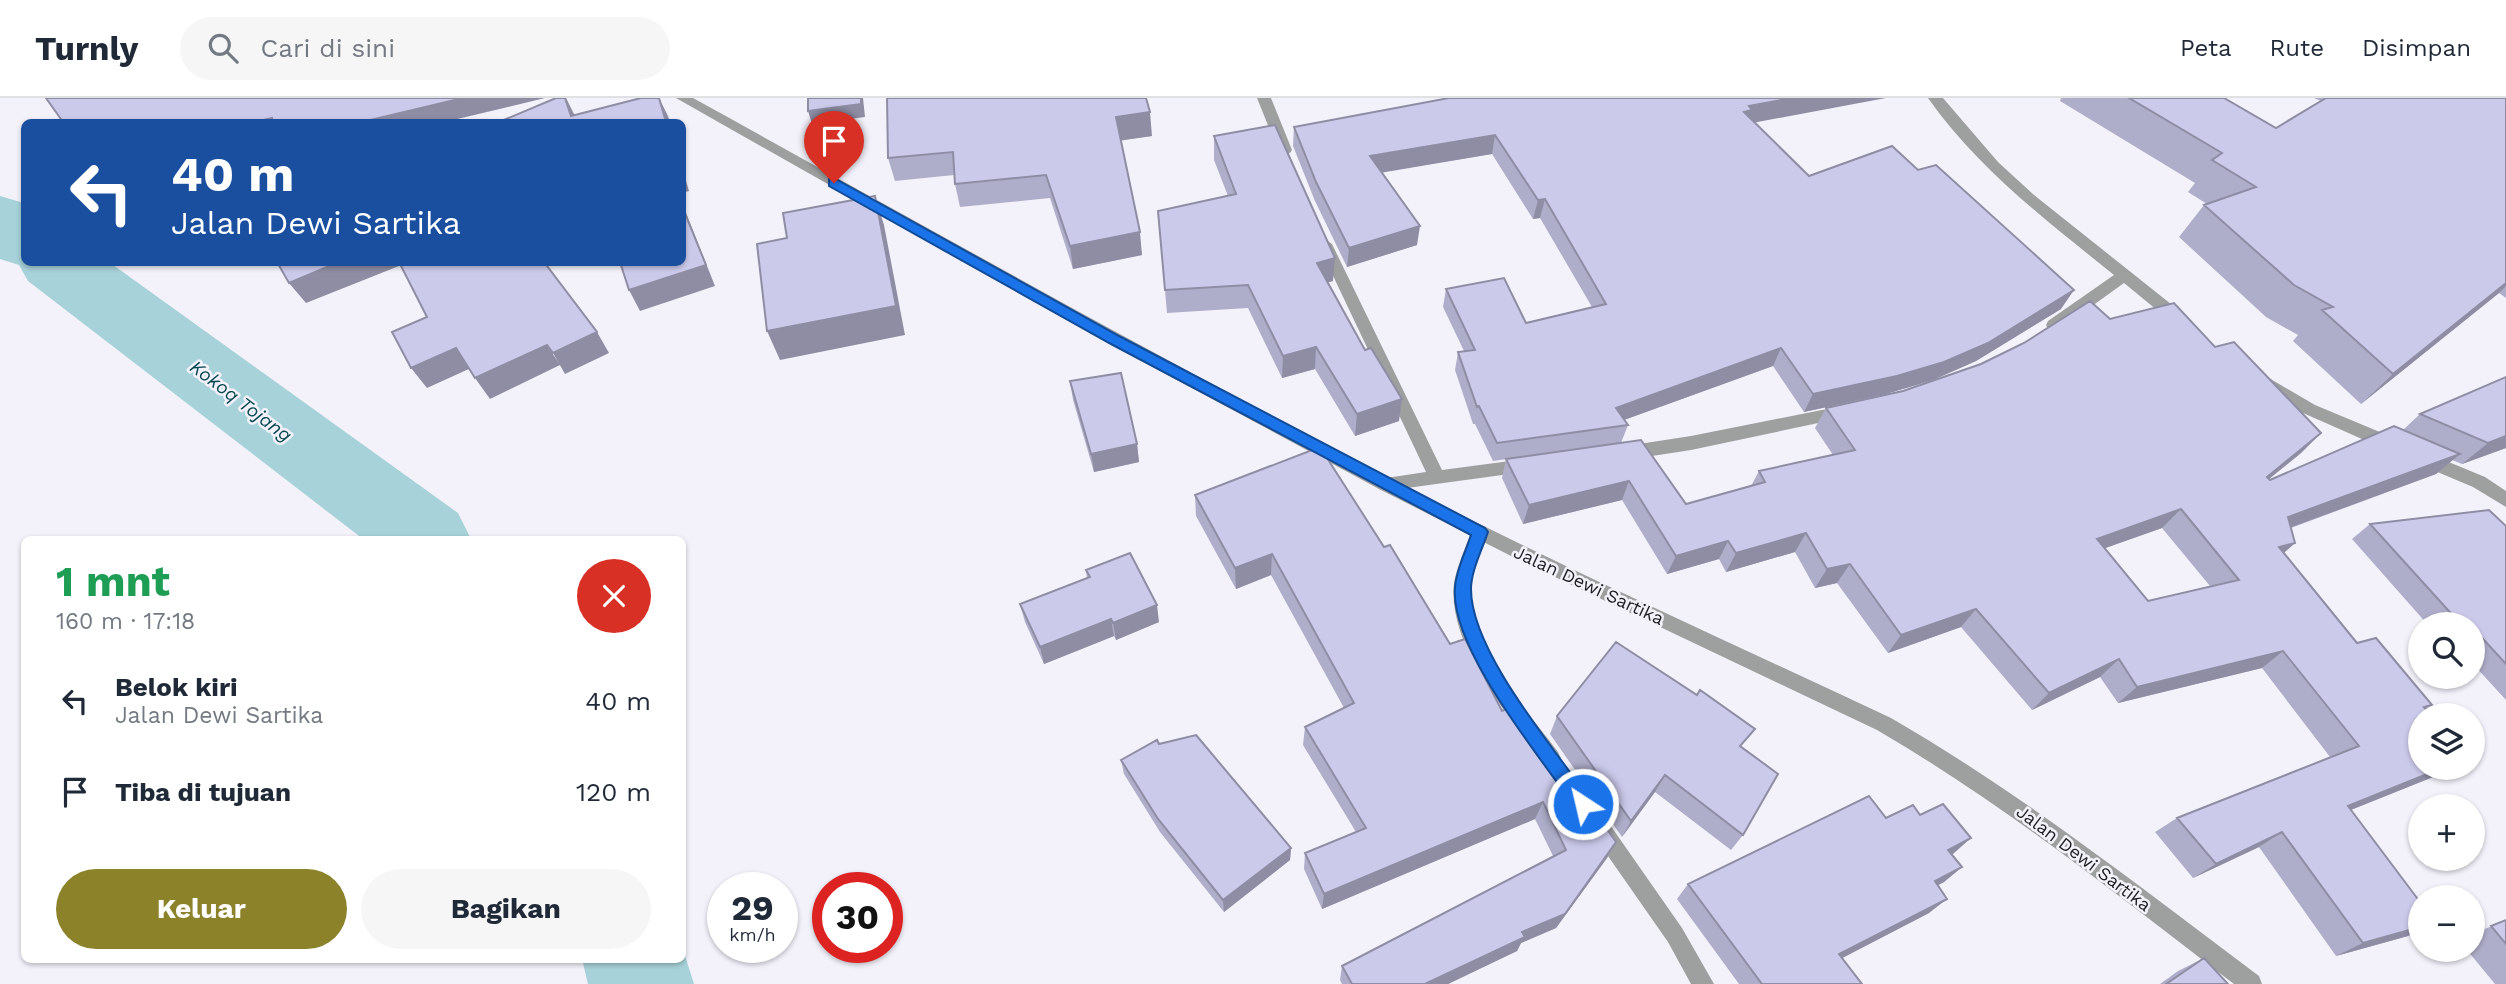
<!DOCTYPE html>
<html lang="id">
<head>
<meta charset="utf-8">
<style>
  body { margin:0; font-family:"Work Sans",sans-serif; background:#f6f6f7; color:#1f2937; height:100vh; display:flex; flex-direction:column; font-size:26px; white-space:nowrap }
  * { box-sizing:border-box; margin:0 }
  p { font-size:23px; color:#747a83 }
  .icon { flex:none; width:38px; height:38px; fill:none; stroke:currentColor; stroke-width:2; stroke-linecap:round; stroke-linejoin:round }
  .map { position:relative; flex:1; overflow:hidden }
  .drawer { position:absolute; left:21px; top:438px; width:665px; height:427px; display:flex; flex-direction:column; background:#fff; border-radius:10px; box-shadow:0 2px 5px #0004 }
  .drawer>* { flex:none }
  .banner { position:absolute; left:21px; top:21px; width:665px; height:147px; border-radius:10px; box-shadow:0 2px 5px #0004; background:#1a4fa0; color:#fff; overflow:hidden }
  .buttons { position:absolute; left:2408px; top:514px; display:grid; gap:14px }
  .buttons a { display:grid; place-items:center; width:77px; height:77px; border-radius:50%; background:#fff; box-shadow:0 2px 5px #0004; font-size:35px }
  .speed { position:absolute; left:707px; top:774px; display:flex; gap:14px; font-size:35px; font-weight:700; text-align:center }
  .speed>* { display:grid; place-content:center; width:91px; height:91px; border-radius:50%; background:#fff; box-shadow:0 2px 5px #0004; line-height:1 }
  .speed small { font-size:18px; font-weight:400 }
  .speed .limit { border:10px solid #d22; background:#fff; color:#111 }
  .pin { position:absolute; display:grid; place-items:center; width:60px; height:60px; color:#fff; margin:-72px -30px; border-radius:50% 50% 50% 0; rotate:-45deg; box-shadow:0 0 7px #0007 }
  .pin .icon { rotate:45deg }
  .me { position:absolute; width:77px; margin:-38px; rotate:325deg; stroke-linejoin:round; filter:drop-shadow(0 0 5px #0008) }
  .turn { display:flex; align-items:center; gap:24px; height:147px; padding:0 35px; font-size:32px }
  .turn .icon { width:91px; height:91px; stroke-width:2.5 }
  .turn b { display:block; font-size:49px; line-height:60px }
  .round { display:grid; place-items:center; flex:none; width:74px; height:74px; border-radius:37px; background:#f6f6f7 }
  .head { display:flex; align-items:center; justify-content:space-between; height:119px; padding:0 35px }
  h1 { font-size:42px; font-weight:700; line-height:52px; color:#1e9e55 }
  .button { display:flex; gap:14px; margin-top:auto; padding:14px 35px }
  .button a { flex:1; height:80px; border-radius:42px; background:#8c822a; color:#fff; font-size:28px; font-weight:700; line-height:80px; text-align:center }
  .button a+a { background:#f6f6f7; color:#1f2937 }
  ul { padding:0; list-style:none }
  li { display:flex; align-items:center; gap:21px; height:91px; padding:0 35px }
  li div { flex:1 }
  li b { display:block; font-size:26px }
  li em { font-style:normal }
  header { display:flex; align-items:center; gap:42px; box-sizing:border-box; height:98px; padding:0 35px; background:#fff; border-bottom:2px solid #e0e1e3 }
  header strong { font-size:33px }
  nav { display:flex; gap:38px; margin-inline-start:auto; font-size:24px }
  .search { width:490px; height:63px; background:#f6f6f7; display:flex; align-items:center; gap:18px; box-sizing:border-box; padding:0 24px; border-radius:38px; color:#747a83; font-size:26px }
  .map>svg:first-child { display:block }
  .lines { fill:none; stroke-linecap:round; stroke-linejoin:round }
  .river { fill:#a7d2d9; fill-rule:evenodd }
  .minor { fill:#9da09e; fill-rule:evenodd }
  .tertiary { fill:#9da09e; fill-rule:evenodd }
  .wall { fill:#afaeca; fill-rule:evenodd }
  .shaded-wall { fill:#8f8da4 }
  .building { fill:#cccaeb; stroke:#8f8da4; stroke-width:2; fill-rule:evenodd }
  .route { fill:#1a73e8; stroke:#114b97; stroke-width:2 }
  .labels { text-anchor:middle; dominant-baseline:central; stroke-width:5; stroke-linejoin:round; paint-order:stroke }
  .street-label { font-size:18px; fill:#1f1f22; stroke:#f3f2fb }
  .water-label { font-size:19px; font-style:italic; fill:#074951; stroke:#f3f2fb }
</style>
</head>
<body>
<header>
<strong>Turnly</strong>
<div class="search"><svg class="icon" aria-label="search" viewBox="0 0 24 24"><circle cx="10" cy="10" r="6"/><path d="M15 15l6 6"/></svg>Cari di sini</div>
<nav><a>Peta</a><a>Rute</a><a>Disimpan</a></nav>
</header>
<div class="map">
<svg width="2506" height="886" viewBox="0 0 2506 886">
  <rect width="100%" height="100%" fill="#f3f2fb"/>
  <g class="lines">
    <!-- river -->
    <path class="river" d="M0 98 24 105V164H109L458 415 471 441H363L28 183 19 167 0 161Z
      M682 848 694 886H588L582 861H682Z"/>
    <!-- minor -->
    <path class="minor" d="M1257 0H1271L1292 52 1290 55H1280L1278 52Z
      M1928 0H1943L1998 64 2034 97 2186 218 2188 222 2186 226H2174L2124 185 2060 231H2048L2046 227 2048 223 2114 177C2047 123 1978 71 1928 0Z
      M1325 141 1332 146 1442 372 1525 361 1531 363 1533 368 1531 373 1385 393 1379 391 1376 386 1379 381 1426 374 1318 146Z
      M2262 276 2315 307 2399 342 2401 347 2399 352H2387L2303 315 2256 286 2254 282 2256 278Z
      M1842 308 1850 314 1842 320 1691 352 1626 362 1620 360 1618 355 1620 350 1626 348 1691 338Z
      M2422 353 2485 379 2506 393V409L2473 389 2416 365 2414 360 2416 355Z
      M1480 427 1486 429 1489 434C1483 451 1474 467 1472 485 1465 549 1523 607 1558 654L1561 660 1558 666 1551 669 1544 666C1510 618 1447 549 1454 485 1457 468 1465 451 1471 434L1474 429Z
      M1601 722 1608 724 1682 830 1714 886H1691L1668 844 1594 738 1591 731 1594 724Z"/>
    <!-- tertiary -->
    <path class="tertiary" d="M676 0H693C925 128 1155 258 1389 380 1554 466 1723 541 1891 620 2021 695 2139 788 2259 878L2262 886H2234C2117 797 2004 706 1877 632L1519 462 1379 391 1110 246Z"/>
  </g>
  <!-- wall -->
  <path class="wall" d="M887 0 1152 38 1121 42 1142 157 1073 171 1050 100 960 109 955 86 954 77 895 83 888 60Z
    M2061 0H2224L2276 30 2321 3 2314 0H2506V200L2499 195 2361 306 2293 243 2298 237 2266 219 2179 139 2204 107 2207 106 2188 94 2195 85 2060 3Z
    M1754 25 1809 78 2061 211 1976 263 1933 282 1886 296 1804 314 1773 268 1624 322 1628 327 1621 345 1493 363 1475 326H1473L1455 272 1458 254 1464 253 1443 209 1446 191 1526 225 1592 209 1540 120 1533 121 1492 56 1381 74 1417 147 1347 169 1315 103 1293 48 1294 29Z
    M1214 38 1333 183 1328 184 1399 323 1355 338 1315 271 1282 280 1248 210 1167 215 1158 113 1228 98 1214 62Z
    M2110 221 2215 249 2321 335 2301 355 2269 381 2270 382 2403 332 2420 316 2506 350 2462 366 2452 362 2436 376 2291 430 2283 455 2357 545 2432 607 2426 611 2420 670H2451L2443 675 2351 712 2408 838 2336 858 2259 749 2193 780 2155 734 2177 720 2330 659 2262 570 2118 605 2100 579 2032 612 1961 529 1888 555 1837 485 1815 490 1795 454 1726 474 1719 461 1667 476 1622 402 1523 426 1502 380 1506 361 1641 342 1686 406 1751 388 1759 373 1833 357 1815 330 1826 310 1903 293ZM2162 430 2210 488 2148 503 2105 450Z
    M1070 283 1137 346 1139 364 1094 374 1073 302Z
    M1195 397 1384 449 1450 546 1502 613 1536 645 1616 744 1607 760 1556 830 1521 845 1517 853 1448 886H1342L1340 882 1342 868 1553 758 1535 721 1322 811 1304 771 1305 755 1356 734 1303 647 1305 629 1344 610 1271 477 1236 491 1196 418Z
    M2370 426 2506 428V602L2473 566V527H2428L2352 441Z
    M1086 472 1159 524 1116 542 1114 538 1044 566 1025 524 1020 506 1087 480Z
    M1557 618 1742 649 1743 737 1731 752 1655 694 1622 739 1550 636Z
    M1159 646 1291 750 1290 762 1224 814 1160 734 1124 676 1121 662Z
    M1886 720 1952 757 1962 769 1944 784 1938 787 1929 815 1842 860 1862 886H1739L1677 801 1688 786Z
    M2506 822V886H2495L2467 852H2473V836Z
    M2204 860 2228 886H2160L2178 873Z"/>
  <!-- shaded-wall -->
  <path class="shaded-wall" d="M463 0H545L445 24H362Z
    M565 0H566L575 18H571Z
    M659 0 668 18 670 24H666Z
    M861 0H863L865 19 812 26 808 13Z
    M1792 0H1886L1747 26 1744 14 1749 8Z
    M1150 14 1152 38 1118 43 1116 19Z
    M272 20 275 24H255Z
    M1495 37 1492 56 1368 77 1370 58Z
    M682 69 689 93 682 95Z
    M875 98 884 127 905 237 780 262 767 233Z
    M1545 101 1540 120 1533 121 1538 102Z
    M682 105 715 188 640 213 629 192 682 108Z
    M1420 128 1417 147 1347 169 1349 150Z
    M1140 134 1142 157 1073 171 1070 148Z
    M1335 160 1333 183 1315 188 1317 165Z
    M339 164H403L404 166 306 205 289 185Z
    M2506 185V188L2499 195 2361 306 2393 276Z
    M2074 192 2061 211 1976 263 1933 282 1886 296 1804 314 1813 296Z
    M597 234 609 255 565 276 553 255Z
    M547 247 560 267 490 301 475 280Z
    M1316 249 1315 271 1282 280 1283 258Z
    M456 250 471 270 427 290 411 270Z
    M1781 250 1773 268 1610 327 1616 310Z
    M1402 301 1399 323 1355 338 1357 316Z
    M2321 335 2301 355 2248 398 2267 379Z
    M2506 338V350L2462 366 2488 345Z
    M1137 346 1139 364 1094 374 1091 356Z
    M2460 356 2436 376 2267 438 2288 419Z
    M1629 383 1622 402 1523 426 1529 407Z
    M2181 411 2162 430 2080 459 2097 441Z
    M1806 435 1795 454 1726 474 1736 455Z
    M1728 443 1719 461 1667 476 1676 458Z
    M2295 445 2274 464 2279 449Z
    M1272 456 1271 477 1236 491 1235 470Z
    M1850 466 1837 485 1815 490 1827 471Z
    M1157 507 1159 524 1116 542 1113 525Z
    M1976 511 1961 529 1888 555 1901 537Z
    M2463 520 2454 527H2450L2457 522Z
    M1111 521 1114 538 1044 566 1040 549Z
    M2283 553 2262 570 2118 605 2137 589Z
    M2119 561 2100 579 2032 612 2049 595Z
    M2442 670H2451L2443 675 2323 723 2348 708Z
    M1665 677 1655 694 1622 739 1631 723Z
    M1543 704 1535 721 1322 811 1324 796Z
    M2282 734 2259 749 2193 780 2216 766Z
    M1971 740 1953 756 1930 767 1948 752Z
    M1616 744 1607 760 1556 830 1521 845 1517 853 1448 886H1425L1522 834Z
    M1291 750 1290 762 1224 814 1223 802Z
    M1962 769 1944 784 1917 798 1935 783Z
    M1947 801 1929 815 1823 870 1839 856Z
    M2420 829V832L2408 838 2336 858 2363 845Z"/>
  <!-- building -->
  <path class="building" d="M46 0H463L362 24H272V20L255 24H63Z
    M556 0H565L571 18 641 0H659L666 24H499Z
    M808 0H861V6L808 13Z
    M887 0H1146L1150 14 1116 19 1140 134 1070 148 1046 77 955 86 953 54 888 60Z
    M1449 0H1792L1749 8 1752 12 1744 14 1809 78 1892 48 1918 72 1936 67 2074 192 1988 245 1944 264 1897 278 1813 296 1781 250 1616 310 1628 327 1497 345 1479 308 1477 309 1458 254 1475 252 1446 191 1504 180 1526 225 1606 206 1545 101 1538 102 1495 37 1370 58 1420 128 1349 150 1316 84 1294 29Z
    M2129 0H2224L2276 30 2326 0H2506V185L2393 276 2322 212 2333 209 2294 187 2204 107 2256 89 2212 62 2222 55Z
    M1275 27 1335 160 1317 165 1365 252 1371 250 1402 301 1357 316 1316 249 1283 258 1248 187 1165 192 1158 113 1236 96 1214 38Z
    M875 98 896 208 767 233 757 146 787 140 783 115Z
    M682 108 706 167 629 192 620 164H682Z
    M277 164H339L289 185Z
    M399 164H544L597 234 553 255 547 247 475 280 456 250 411 270 392 234 427 219Z
    M2090 203 2110 221 2174 205 2215 249 2234 244 2321 335 2267 379 2270 382 2394 328 2460 356 2288 419 2295 445 2279 449 2357 545 2376 540 2432 607 2424 609 2432 618H2420V670H2442L2348 708 2420 804V829L2363 845 2282 734 2216 766 2177 720 2359 648 2283 553 2137 589 2119 561 2049 595 1976 511 1901 537 1850 466 1827 471 1806 435 1736 455 1728 443 1676 458 1629 383 1529 407 1506 361 1641 342 1686 406 1765 384 1759 373 1855 352 1826 310 1903 293 1981 266 2024 245ZM2181 411 2239 482 2148 503 2097 441Z
    M1121 275 1137 346 1091 356 1070 283Z
    M2506 279V338L2488 345 2420 316Z
    M1320 349 1384 449 1390 447 1450 546 1465 541 1502 613 1513 608 1536 645 1542 637 1616 744 1565 816 1522 834 1525 839 1425 886H1352L1342 868 1566 752 1543 704 1324 796 1305 755 1366 730 1305 629 1354 605 1272 456 1235 470 1195 397Z
    M2489 412 2506 428V566L2473 530V527H2469L2463 520 2457 522 2370 426Z
    M1130 455 1157 507 1113 525 1111 521 1040 549 1020 506 1090 479 1086 472Z
    M1616 544 1697 597 1700 592 1755 631 1740 648 1778 676 1743 737 1665 677 1631 723 1557 618Z
    M1196 637 1291 750 1223 802 1158 721 1121 662 1157 642 1159 646Z
    M1869 698 1886 720 1913 707 1920 717 1943 706 1971 740 1948 752 1962 769 1935 783 1947 801 1839 856 1862 886H1762L1688 786Z
    M2506 822V846L2491 828Z
    M2204 860 2228 886H2166Z"/>
  <!-- route -->
  <path class="route" d="M834 80 1121 239 1485 430 1488 434C1482 452 1471 473 1471 491 1471 553 1553 649 1589 700L1592 706 1589 712 1583 714 1577 712C1542 661 1449 550 1455 489 1456 472 1466 453 1471 437L1111 246 829 88V81Z"/>
  <g class="labels">
    <!-- street labels -->
    <g class="street-label">
      <text transform="translate(1589 487) rotate(25)">Jalan Dewi Sartika</text>
      <text transform="translate(2084 760) rotate(37)">Jalan Dewi Sartika</text>
    </g>
    <!-- water labels -->
    <g class="water-label">
      <text transform="translate(241 303) rotate(37)">Kokoq Tojang</text>
    </g>
  </g>
</svg>
<div class="buttons">
<a><svg class="icon" aria-label="search" viewBox="0 0 24 24"><circle cx="10" cy="10" r="6"/><path d="M15 15l6 6"/></svg></a>
<a><svg class="icon" aria-label="layers" viewBox="0 0 24 24"><path d="M12 4l9 5-9 5-9-5zM3 14l9 5 9-5"/></svg></a>
<a>+</a>
<a>−</a>
</div>
<div class="speed"><div>29<small>km/h</small></div><div class="limit">30</div></div>
<div class="pin" style="left:834px;top:85px;background:#d93025"><svg class="icon" aria-label="arrive" viewBox="0 0 24 24"><path d="M6 21V4h12l-3 4 3 4H6"/></svg></div>
<svg class="me" style="left:1583px;top:706px" viewBox="-20 -20 40 40"><circle r="17" fill="#1a73e8" stroke="#fff" stroke-width="3"/><path d="M0-11L8 9 0 5-8 9z" fill="#fff"/></svg>
<div class="banner">
<div class="turn"><svg class="icon" aria-label="left" viewBox="0 0 24 24"><path d="M17 20v-9H6M10 6l-5 5 5 5"/></svg><div><b>40 m</b>Jalan Dewi Sartika</div></div>
</div>
<section class="drawer">
<div class="head"><div><h1>1 mnt</h1><p>160 m · 17:18</p></div><a class="round" style="background:#d93025;color:#fff"><svg class="icon" aria-label="close" viewBox="0 0 24 24"><path d="M6 6l12 12M18 6L6 18"/></svg></a></div>
<ul>
<li><svg class="icon" aria-label="left" viewBox="0 0 24 24"><path d="M17 20v-9H6M10 6l-5 5 5 5"/></svg><div><b>Belok kiri</b><p>Jalan Dewi Sartika</p></div><em>40 m</em></li>
<li><svg class="icon" aria-label="arrive" viewBox="0 0 24 24"><path d="M6 21V4h12l-3 4 3 4H6"/></svg><div><b>Tiba di tujuan</b></div><em>120 m</em></li>
</ul>
<div class="button"><a>Keluar</a><a>Bagikan</a></div>
</section>
</div>
</body>
</html>
